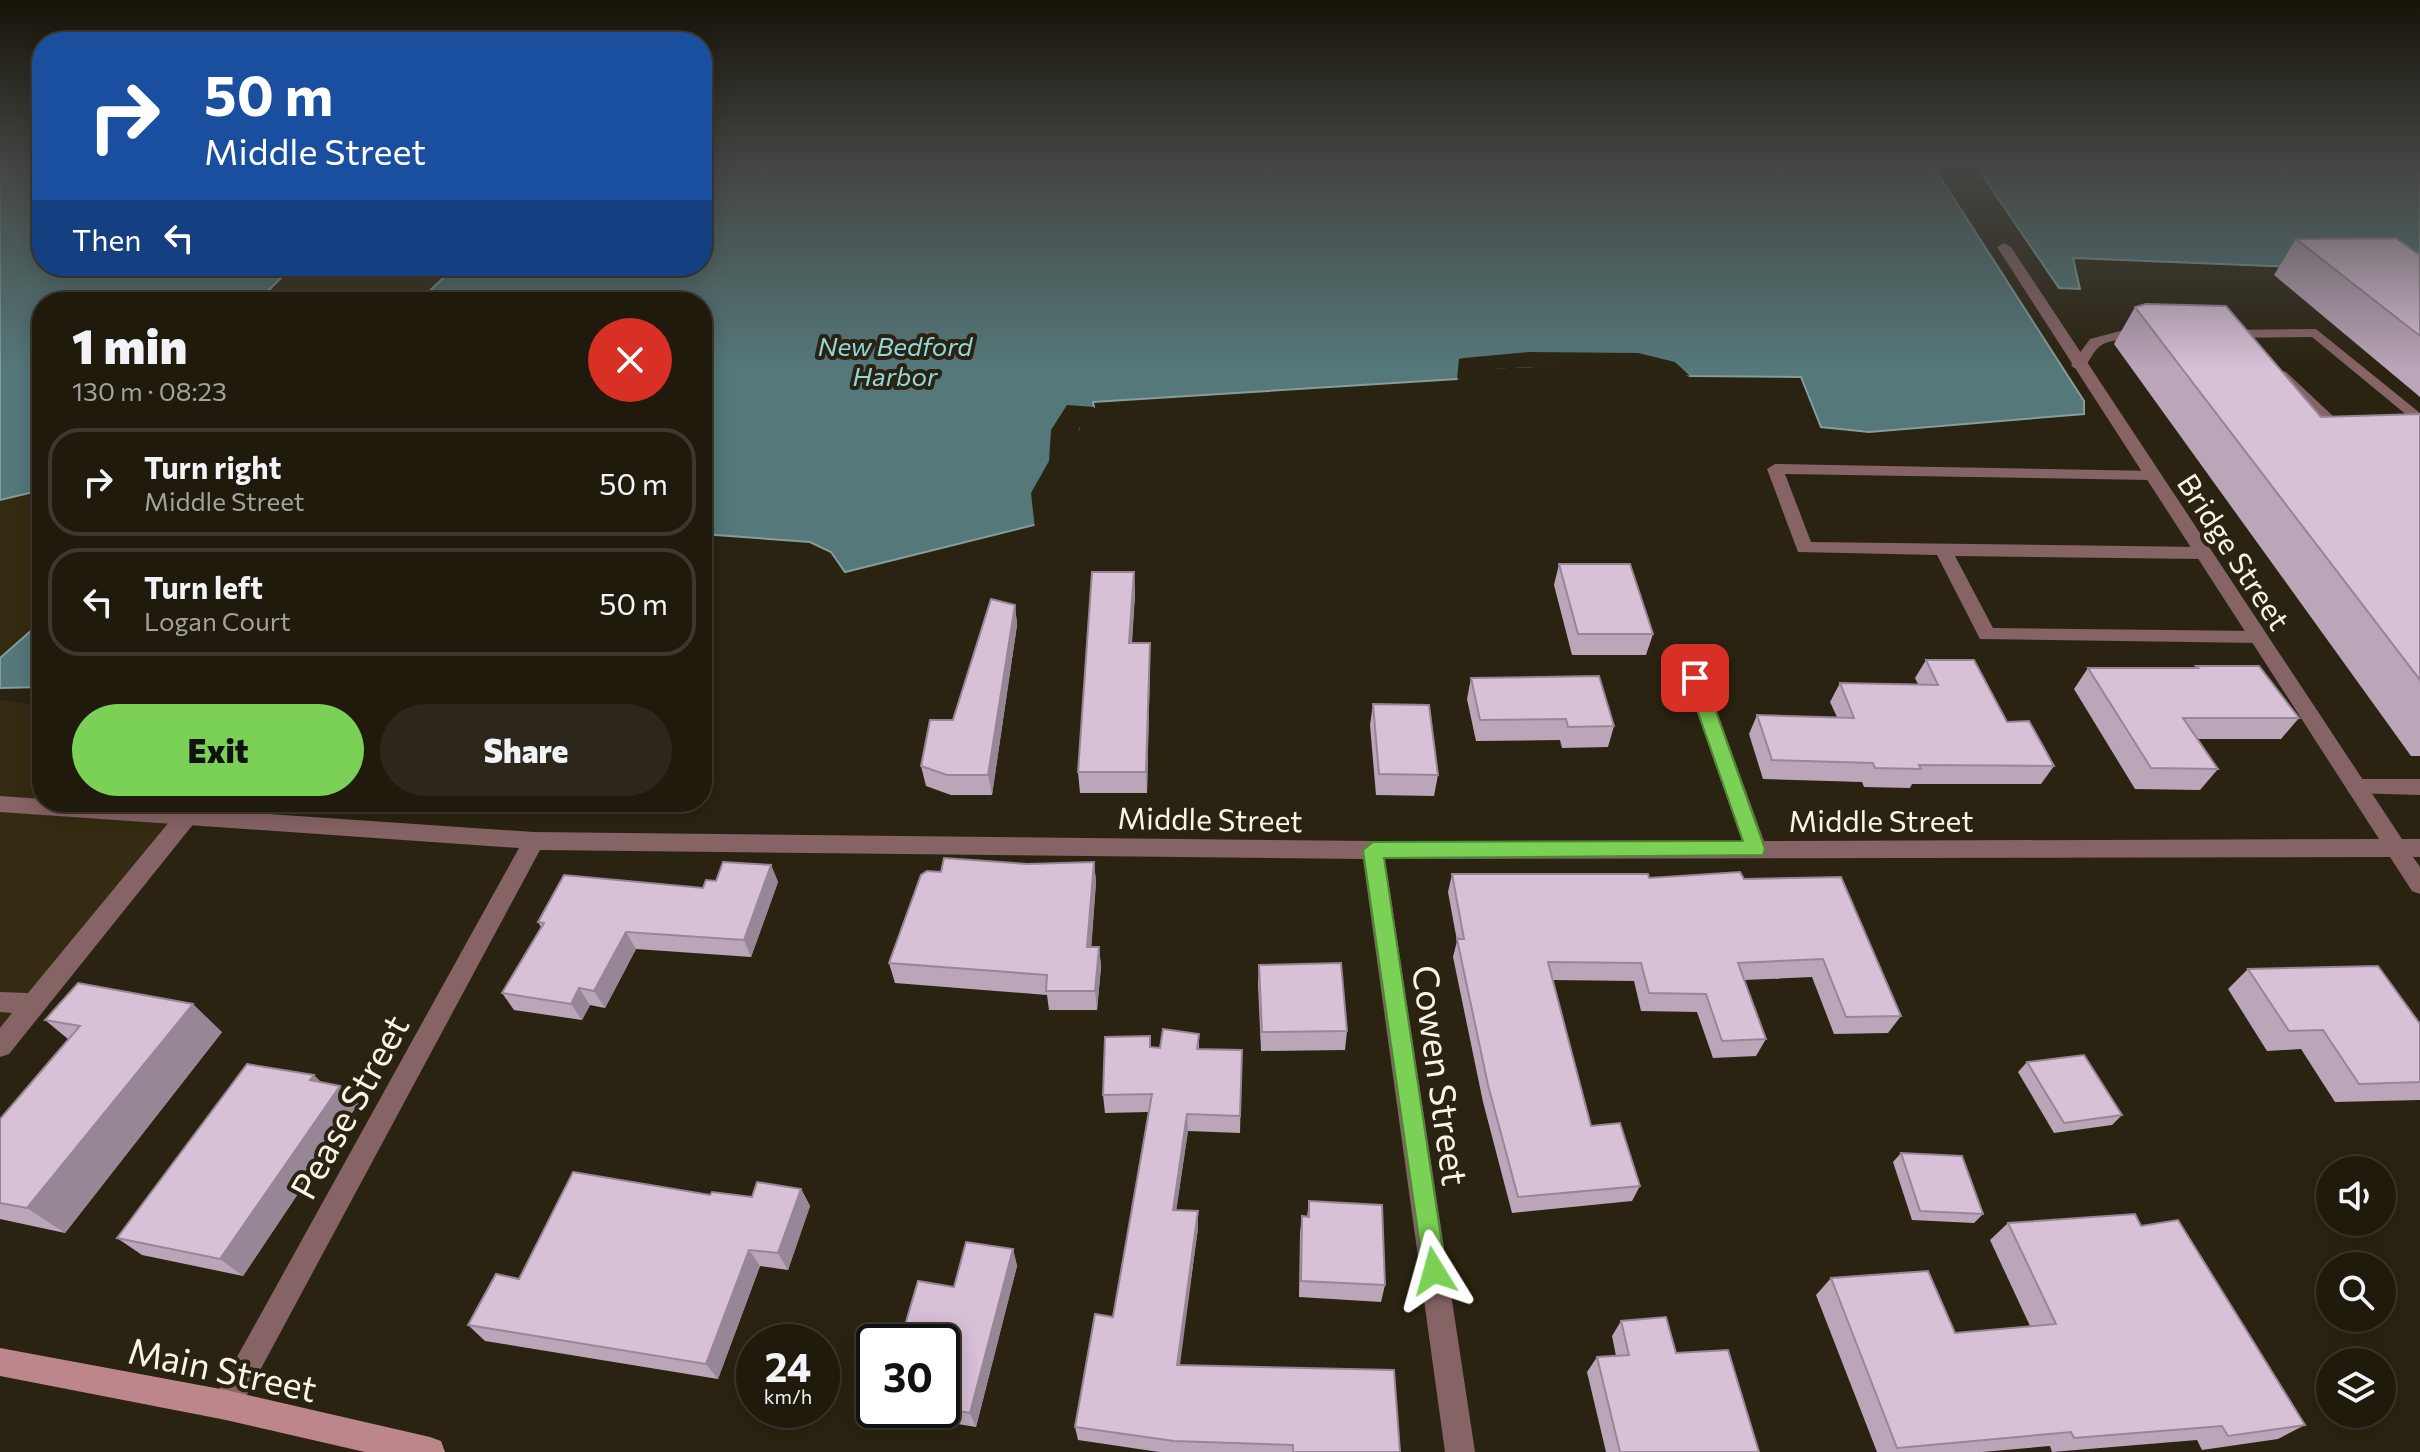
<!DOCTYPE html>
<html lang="en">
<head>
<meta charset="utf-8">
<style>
  body { margin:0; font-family:Commissioner,sans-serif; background:#2d271b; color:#f1f3f6; height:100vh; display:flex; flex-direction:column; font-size:30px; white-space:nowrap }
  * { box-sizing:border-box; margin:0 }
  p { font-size:26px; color:#a2a19d }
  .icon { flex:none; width:44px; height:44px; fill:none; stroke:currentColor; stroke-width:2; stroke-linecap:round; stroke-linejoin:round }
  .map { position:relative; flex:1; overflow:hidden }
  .details { position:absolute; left:32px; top:292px; width:680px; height:520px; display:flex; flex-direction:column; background:#201a0d; border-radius:32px; box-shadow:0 4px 20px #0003,0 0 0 2px #3d382e }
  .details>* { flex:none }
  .banner { position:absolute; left:32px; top:32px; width:680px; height:244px; border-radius:32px; box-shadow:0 4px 20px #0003,0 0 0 2px #3d382e; background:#1a4fa0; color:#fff; overflow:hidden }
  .controls { position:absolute; left:2316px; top:1156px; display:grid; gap:16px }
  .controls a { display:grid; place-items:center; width:80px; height:80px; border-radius:50%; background:#201a0d; box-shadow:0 4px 20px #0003,0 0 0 2px #3d382e; font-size:40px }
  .speed { position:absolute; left:736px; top:1324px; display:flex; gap:16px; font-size:40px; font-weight:700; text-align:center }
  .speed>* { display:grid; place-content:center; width:104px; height:104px; border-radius:50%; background:#201a0d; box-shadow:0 4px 20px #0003,0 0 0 2px #3d382e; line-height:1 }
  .speed small { font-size:20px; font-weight:400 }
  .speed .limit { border:4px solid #111; border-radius:12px; background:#fff; color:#111 }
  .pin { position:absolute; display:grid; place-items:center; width:68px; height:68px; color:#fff; margin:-34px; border-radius:16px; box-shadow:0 4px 12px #0006 }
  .me { position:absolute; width:88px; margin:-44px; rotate:352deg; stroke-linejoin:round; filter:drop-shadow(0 0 6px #0008) }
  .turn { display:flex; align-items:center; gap:28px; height:168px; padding:0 40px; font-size:36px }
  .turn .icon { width:104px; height:104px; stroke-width:2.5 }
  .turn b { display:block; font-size:56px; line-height:68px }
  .then { display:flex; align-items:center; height:76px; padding:0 40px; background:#0003; gap:16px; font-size:30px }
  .round { display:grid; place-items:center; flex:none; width:84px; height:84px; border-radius:42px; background:#2d271b }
  .overview { display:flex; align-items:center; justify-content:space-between; height:136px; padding:0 40px }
  h1 { font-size:48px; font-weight:800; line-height:60px }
  .cta { display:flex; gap:16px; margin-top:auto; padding:16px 40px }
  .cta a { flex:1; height:92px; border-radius:48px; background:#7bd155; color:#111; font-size:32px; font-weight:800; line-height:92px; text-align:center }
  .cta a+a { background:#2d271b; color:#f1f3f6 }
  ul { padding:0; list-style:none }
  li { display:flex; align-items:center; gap:24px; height:108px; margin:0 16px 12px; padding:0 24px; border:4px solid #3d382e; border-radius:32px }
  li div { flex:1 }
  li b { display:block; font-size:30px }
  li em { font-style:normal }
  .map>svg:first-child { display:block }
  .built { fill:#352b12 }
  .water { fill:#55787a; stroke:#869d9b; stroke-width:2 }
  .pier { fill:#2a2311 }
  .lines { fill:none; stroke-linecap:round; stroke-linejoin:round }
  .service { fill:#866365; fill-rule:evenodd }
  .minor { fill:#866365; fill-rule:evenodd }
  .secondary { fill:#bd868b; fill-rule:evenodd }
  .wall { fill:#baa5b9 }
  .shaded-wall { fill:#978696 }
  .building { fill:#d8c0d7; stroke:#978696; stroke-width:2 }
  .route { fill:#7bd155; stroke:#508837; stroke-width:2 }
  .labels { text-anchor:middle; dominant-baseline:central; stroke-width:8; stroke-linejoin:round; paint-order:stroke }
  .far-water-label { font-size:26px; font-style:italic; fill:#90d6da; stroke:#2a2311 }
  .street-label { font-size:30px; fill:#f8f4e8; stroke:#2a2311 }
  .near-street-label { font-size:36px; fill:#f8f4e8; stroke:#2a2311 }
</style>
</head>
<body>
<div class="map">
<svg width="2420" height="1452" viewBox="0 0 2420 1452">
  <rect width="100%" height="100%" fill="#2a2311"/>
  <!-- built -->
  <path class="built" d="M293 266H456L424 296 410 302H257Z
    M42 490V622L0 662V501Z
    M0 700 42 705V802H199L0 1046Z"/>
  <!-- water -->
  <path class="water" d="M0 166H42V266H293L257 302H42V490L0 500Z
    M702 166H1933L2084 401V414L1869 432 1821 427 1801 377 1690 376 1665 365 1630 362 1463 369 1457 379 1093 402 1094 407 1085 410 1046 522 845 572 831 552 810 542 702 534V302H410L424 296 456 266H702Z
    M1976 166H2420V272L2073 258 2080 289 2059 288Z
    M42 621V687L0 688V658Z"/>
  <!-- pier -->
  <path class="pier" d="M1529 352 1638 353 1675 362 1690 376 1630 366 1533 367 1474 370 1457 379 1459 359 1464 358Z
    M1067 405 1094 407 1095 411 1088 413 1079 429 1077 458 1049 524 1035 529 1031 493 1049 461 1051 430Z"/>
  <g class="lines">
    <!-- service -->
    <path class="service" d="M2316 329 2420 413V426L2312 337 2223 338 2216 334 2223 330Z
      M2124 330H2147L2154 334C2140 345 2114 334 2099 347 2093 352 2089 362 2084 368H2074L2071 365 2090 339Z
      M2281 370 2286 372 2349 431V437H2337L2276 378V372Z
      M702 398 712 402 702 410Z
      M1775 464 2157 471V479L2151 480 1785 474 1811 542 2203 547 2212 553 2203 559 1955 556 1993 628 2258 631 2267 637 2258 643 1980 639 1937 555 1798 552 1767 469Z
      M2356 779H2420V795L2349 793 2346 787 2349 781Z
      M187 808 195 810 198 816 195 822 9 1054 0 1057V1028L12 1013 0 1012V992L28 993 179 810Z"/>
    <!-- minor -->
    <path class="minor" d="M2004 243 2011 247 2402 839H2420V857H2413L2420 867V894L2412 891 2390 857 1385 859 1475 1452H1445L1363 859 540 850 236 1415 226 1420 216 1415 211 1405 216 1395 519 848 0 812V796L42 799V802H89L534 832 1373 841H1742L1685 678 1695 671 1705 678 1764 841 2379 839 1997 247Z"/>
    <!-- secondary -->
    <path class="secondary" d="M0 1348 226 1390 430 1437 441 1441 445 1452H365L226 1420 0 1376Z"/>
  </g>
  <!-- wall -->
  <path class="wall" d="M2296 239 2420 255V397L2274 275Z
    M2135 307 2321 417 2420 414V756H2411L2114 344Z
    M1559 564 1653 634 1646 655H1572L1554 585Z
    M1134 572 1135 594 1132 643 1150 664 1147 793H1080L1078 772Z
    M1015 605 1017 625 992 795H951L926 786 921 766 953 720Z
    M1926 660 2007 722 2054 766 2041 784H1912L1910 788 1864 787 1862 782 1763 779 1749 734 1757 715 1837 717 1830 702 1840 683 1918 684 1915 678Z
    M2196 666 2299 718 2281 739H2197L2218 769 2200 790 2135 789 2074 689 2088 668H2195Z
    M1471 678 1614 726 1608 747 1562 748 1560 740 1476 741 1467 699Z
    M1373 704 1438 775 1434 796 1376 795 1370 725Z
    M1094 862 1096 882 1091 947H1099L1101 967 1097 1010H1049L1047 995 895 983 889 963 941 872 1028 864Z
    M771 865 778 882 751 957 636 949 605 1008 590 1005 582 1020 514 1010 502 993 541 927 538 922 703 888 716 881Z
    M1452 874 1744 879 1901 1016 1888 1033 1834 1034 1812 977 1744 980 1766 1039 1756 1056 1713 1058 1697 1012 1641 1011 1634 981 1553 980 1591 1126 1640 1186 1632 1201 1512 1213 1483 1102 1453 957 1457 941 1448 892Z
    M1259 965 1347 1031 1345 1050 1261 1051 1258 984Z
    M2248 969 2420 1024V1100L2335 1102 2301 1049 2267 1051 2228 989Z
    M45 1020 222 1032 65 1233 0 1219V1119L68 1039Z
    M1199 1034V1049L1242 1050 1240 1133 1188 1131 1176 1210 1198 1228 1179 1365 1400 1452H1159L1078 1440 1075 1427 1113 1317 1149 1112 1105 1113 1103 1095 1150 1036 1151 1047 1160 1048Z
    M2027 1062 2122 1115 2112 1125 2054 1133 2018 1072Z
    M322 1082 340 1086 358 1104 243 1276 142 1255 117 1238Z
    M1901 1153 1983 1214 1974 1223 1912 1220 1893 1162Z
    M801 1189 810 1206 788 1270 760 1266 718 1379 485 1341 468 1325 519 1279 710 1195 752 1197Z
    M1309 1201 1385 1285 1381 1302 1299 1297 1300 1233 1302 1216 1307 1217Z
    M2008 1223 2141 1226 2305 1425 2278 1439 2202 1450 2197 1440 2052 1452 2050 1446 1982 1452H1877L1816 1295 1831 1278 1955 1333 2030 1326 1990 1240Z
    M1013 1249 1017 1266 976 1427 891 1413 890 1410H942V1342L954 1287Z
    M1621 1321 1676 1353 1759 1452H1606L1587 1372 1597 1357 1616 1356 1612 1336Z"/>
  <!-- shaded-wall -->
  <path class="shaded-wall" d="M1134 572 1135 594 1130 664 1129 643Z
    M1015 605 1017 625 992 795 988 775Z
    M1150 643V664L1147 793 1146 772Z
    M1094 862 1096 882 1090 967 1087 947Z
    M771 865 778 882 751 957 744 940Z
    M626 932 636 949 605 1008 594 991Z
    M1099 947 1101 967 1097 1010 1095 991Z
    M579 988 590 1005 582 1020 571 1004Z
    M193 1004 222 1032 65 1233 27 1208Z
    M314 1075 333 1094 310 1080Z
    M340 1086 358 1104 243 1276 220 1259Z
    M1187 1114 1188 1131 1174 1226 1173 1210Z
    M801 1189 810 1206 788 1270 778 1253Z
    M1198 1211V1228L1178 1380 1177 1365Z
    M1013 1249 1017 1266 976 1427 970 1413Z
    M749 1250 760 1266 718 1379 706 1364Z"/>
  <!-- building -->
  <path class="building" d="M2396 238 2420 255V336L2296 239Z
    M2146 304 2226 306 2321 417 2420 414V680L2135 307Z
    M1559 564H1630L1653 634H1578Z
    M1092 572H1134L1129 643H1150L1146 772H1078Z
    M991 599 1015 605 988 775H947L921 766 930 720H953Z
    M1926 660H1974L2007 722 2029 721 2054 766 1919 765 1921 769 1875 768 1873 763 1772 760 1757 715 1854 718 1840 683 1938 685Z
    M2196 666H2259L2299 718H2183L2218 769 2151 768 2088 668H2198Z
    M1599 676 1614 726 1568 727 1566 719 1480 720 1471 678Z
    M1373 704 1429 705 1438 775 1379 774Z
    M944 858 1028 864 1094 862 1087 947H1099L1095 991H1046L1047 975 889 963 921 875 927 871 941 872Z
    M723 862 771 865 744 940 626 932 594 991 579 988 571 1004 502 993 544 923 538 922 564 875 703 888 706 880 716 881Z
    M1740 872 1744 879 1841 877 1901 1016 1846 1017 1823 959 1738 963 1766 1039 1722 1041 1706 994 1649 993 1641 963 1548 962 1591 1126 1620 1123 1640 1186 1518 1197 1488 1085 1457 939H1464L1452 874H1648L1649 878Z
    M1341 963 1347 1031 1262 1032 1259 965Z
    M2378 966 2420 1024V1082L2359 1084 2323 1030 2289 1031 2248 969Z
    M78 983 193 1004 27 1208 0 1203V1119L80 1026 45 1020Z
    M1163 1029 1199 1034 1197 1049 1242 1050 1240 1116 1187 1114 1173 1210 1198 1211 1177 1365 1394 1370 1400 1452H1293V1445L1174 1441 1075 1427 1095 1314 1113 1317 1152 1094 1103 1095 1105 1037 1150 1036V1047L1160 1048Z
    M2084 1055 2122 1115 2064 1123 2027 1062Z
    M247 1064 314 1075 310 1080 340 1086 220 1259 117 1238Z
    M1901 1153 1962 1156 1983 1214 1920 1211Z
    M573 1172 710 1195 712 1192 752 1197 757 1182 801 1189 778 1253 749 1250 706 1364 468 1325 496 1274 519 1279Z
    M1309 1201 1382 1205 1385 1285 1301 1281 1302 1216 1309 1217Z
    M2135 1214 2141 1226 2178 1220 2305 1425 2228 1436 2222 1426 2074 1438 2071 1432 1897 1448 1831 1278 1928 1271 1955 1333 2056 1324 2008 1223Z
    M966 1242 1013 1249 970 1413 942 1408V1342H900L918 1281 954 1287Z
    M1666 1317 1676 1353 1728 1350 1759 1452H1620L1597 1357 1629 1355 1621 1321Z"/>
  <!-- sky -->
  <linearGradient id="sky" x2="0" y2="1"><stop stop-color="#171309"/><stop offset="0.45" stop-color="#444543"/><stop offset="1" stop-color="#444543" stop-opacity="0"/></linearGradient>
  <rect width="2420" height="369" fill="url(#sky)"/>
  <!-- route -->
  <path class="route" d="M1695 672 1704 678 1765 849 1763 855 1384 858 1446 1271 1443 1280 1434 1284 1425 1280 1363 850 1373 842 1743 841 1686 678Z"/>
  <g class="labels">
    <!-- far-water labels -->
    <g class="far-water-label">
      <text x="895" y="345">New Bedford<tspan x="895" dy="30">Harbor</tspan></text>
    </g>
    <!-- street labels -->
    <g class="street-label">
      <text transform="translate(2235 551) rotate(57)">Bridge Street</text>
      <text transform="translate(1210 818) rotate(1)">Middle Street</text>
      <text x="1881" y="819">Middle Street</text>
    </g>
    <!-- near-street labels -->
    <g class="near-street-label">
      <text transform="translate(1442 1075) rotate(82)">Cowen Street</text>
      <text transform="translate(348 1106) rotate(-61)">Pease Street</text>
      <text transform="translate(223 1368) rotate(12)">Main Street</text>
    </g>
  </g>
</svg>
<div class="controls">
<a><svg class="icon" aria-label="sound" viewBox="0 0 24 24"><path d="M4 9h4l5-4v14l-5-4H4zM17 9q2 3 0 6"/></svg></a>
<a><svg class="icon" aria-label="search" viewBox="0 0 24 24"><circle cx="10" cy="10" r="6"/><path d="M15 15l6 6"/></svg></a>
<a><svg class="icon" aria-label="layers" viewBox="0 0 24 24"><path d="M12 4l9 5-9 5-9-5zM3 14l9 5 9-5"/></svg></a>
</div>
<div class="speed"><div>24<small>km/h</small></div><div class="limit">30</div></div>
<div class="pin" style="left:1695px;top:678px;background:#d93025"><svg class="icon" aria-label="arrive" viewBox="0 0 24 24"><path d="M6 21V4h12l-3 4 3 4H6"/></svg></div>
<svg class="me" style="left:1434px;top:1271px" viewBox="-20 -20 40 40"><path d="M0-17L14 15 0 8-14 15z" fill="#7bd155" stroke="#fff" stroke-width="4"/></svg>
<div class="banner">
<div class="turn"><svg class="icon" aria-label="right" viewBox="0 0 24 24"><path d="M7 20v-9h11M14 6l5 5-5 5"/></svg><div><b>50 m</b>Middle Street</div></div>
<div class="then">Then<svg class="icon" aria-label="left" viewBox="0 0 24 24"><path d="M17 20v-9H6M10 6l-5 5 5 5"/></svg></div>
</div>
<section class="details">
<div class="overview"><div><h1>1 min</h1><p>130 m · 08:23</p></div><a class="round" style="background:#d93025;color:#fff"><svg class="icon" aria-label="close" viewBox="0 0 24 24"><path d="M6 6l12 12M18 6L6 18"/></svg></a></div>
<ul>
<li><svg class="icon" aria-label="right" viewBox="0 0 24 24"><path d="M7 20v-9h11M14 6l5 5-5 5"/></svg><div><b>Turn right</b><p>Middle Street</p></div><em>50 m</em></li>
<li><svg class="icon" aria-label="left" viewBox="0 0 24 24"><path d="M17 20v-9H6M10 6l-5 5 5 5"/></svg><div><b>Turn left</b><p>Logan Court</p></div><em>50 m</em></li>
</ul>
<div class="cta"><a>Exit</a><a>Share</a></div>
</section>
</div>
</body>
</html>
